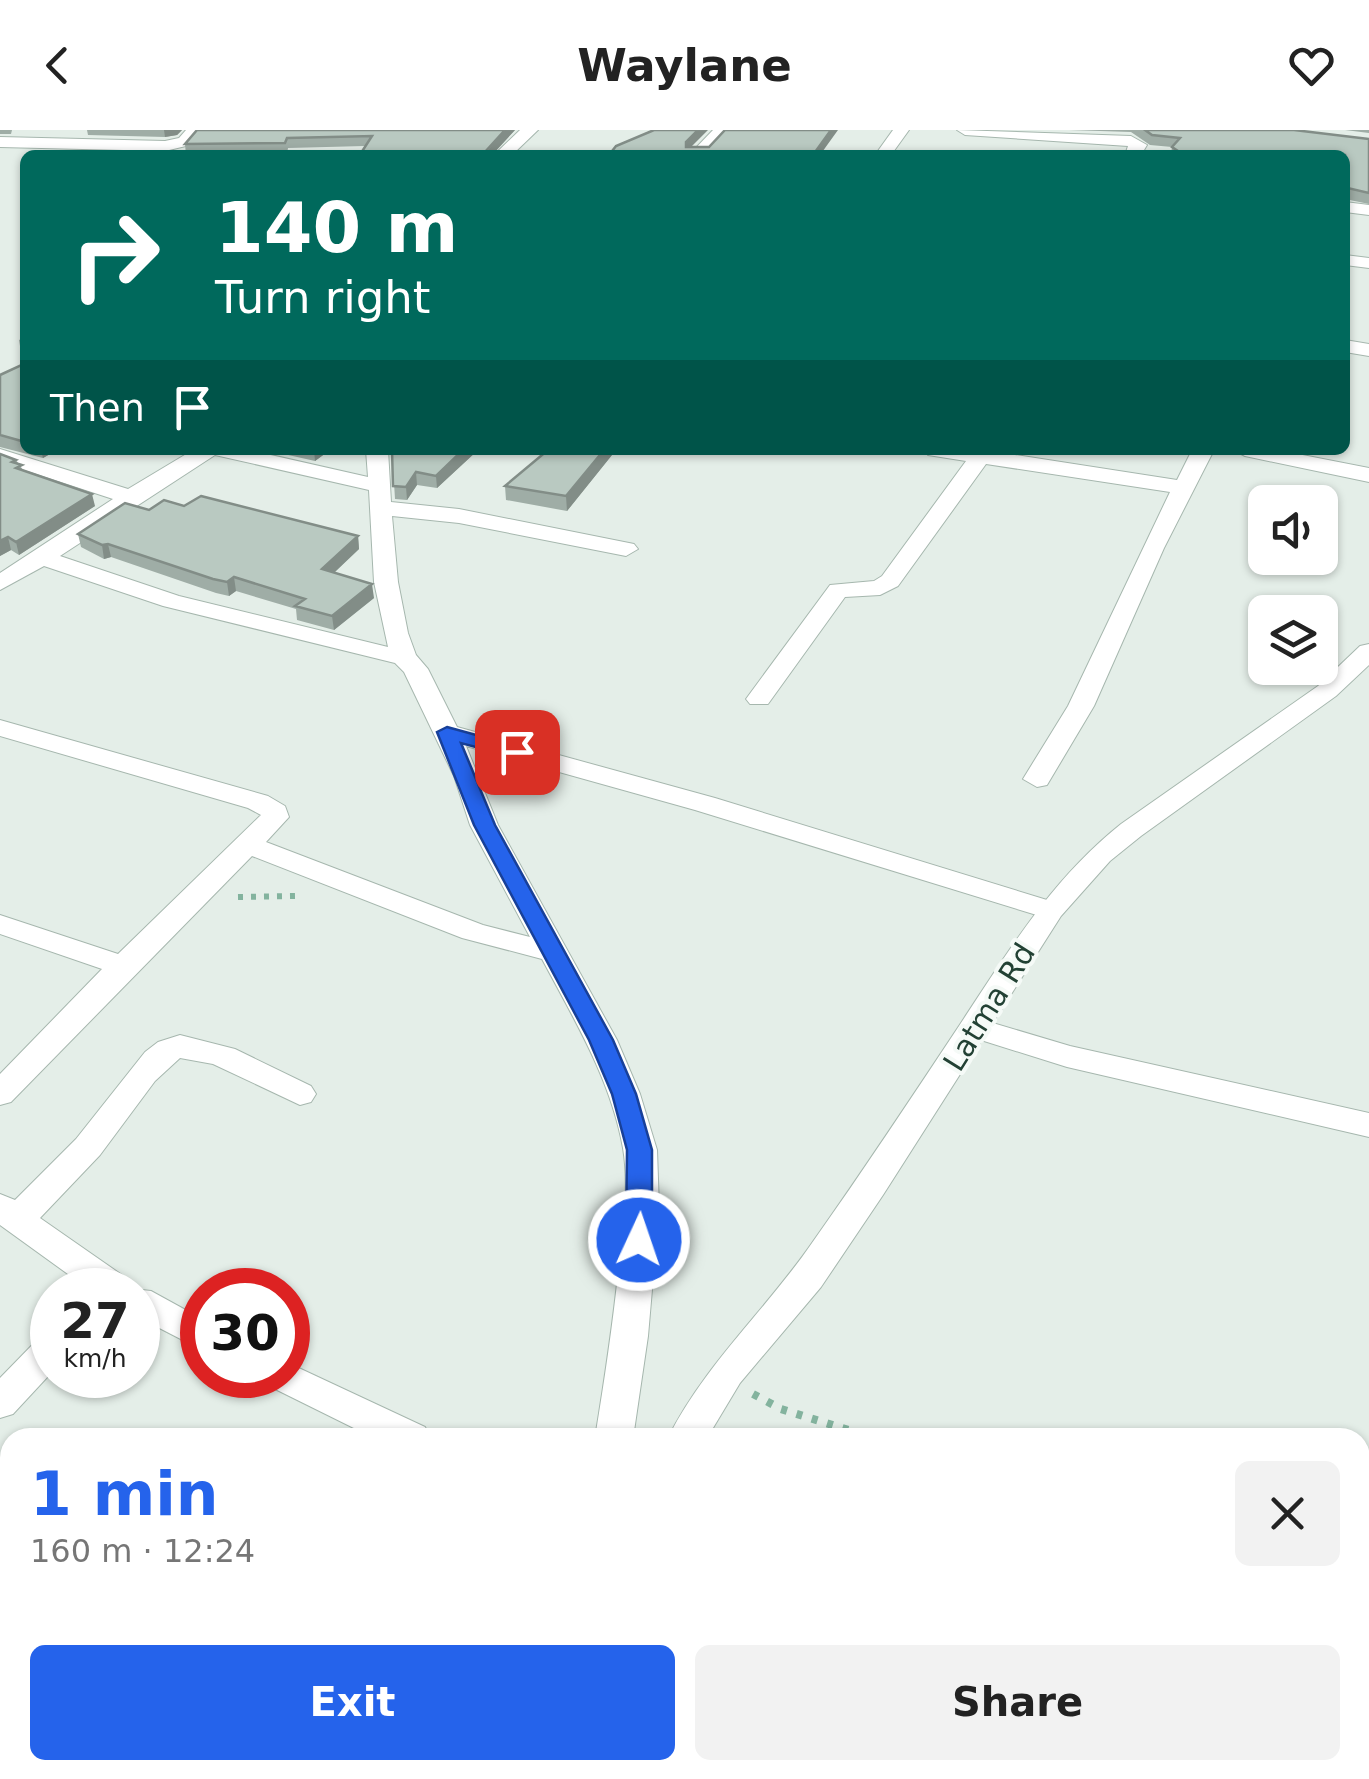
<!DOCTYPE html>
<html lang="en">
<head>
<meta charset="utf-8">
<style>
  body { margin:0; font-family:"DejaVu Sans",sans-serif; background:#f2f2f2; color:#222; height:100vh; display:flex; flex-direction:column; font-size:38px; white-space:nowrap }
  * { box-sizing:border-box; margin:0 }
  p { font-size:32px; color:#767676 }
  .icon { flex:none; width:55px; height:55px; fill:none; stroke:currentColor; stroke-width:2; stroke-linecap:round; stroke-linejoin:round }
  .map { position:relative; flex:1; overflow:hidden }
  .panel { position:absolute; left:0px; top:1298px; width:1370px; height:352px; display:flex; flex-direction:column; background:#fff; border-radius:30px 30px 0 0; box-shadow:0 2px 8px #0004 }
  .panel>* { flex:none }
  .guide { position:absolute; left:20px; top:20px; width:1330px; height:305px; border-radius:15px; box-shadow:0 2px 8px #0004; background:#00695c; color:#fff; overflow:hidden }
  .tools { position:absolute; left:1248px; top:355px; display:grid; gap:20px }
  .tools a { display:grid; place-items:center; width:90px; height:90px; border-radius:15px; background:#fff; box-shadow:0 2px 8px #0004; font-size:50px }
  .speed { position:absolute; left:30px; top:1138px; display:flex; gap:20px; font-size:50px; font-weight:700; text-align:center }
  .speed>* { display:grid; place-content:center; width:130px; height:130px; border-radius:50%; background:#fff; box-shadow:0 2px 8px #0004; line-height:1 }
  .speed small { font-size:25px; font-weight:400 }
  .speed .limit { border:15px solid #d22; background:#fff; color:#111 }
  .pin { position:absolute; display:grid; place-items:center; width:85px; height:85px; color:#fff; margin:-42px; border-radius:20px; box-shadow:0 5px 15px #0006 }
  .me { position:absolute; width:110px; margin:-55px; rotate:3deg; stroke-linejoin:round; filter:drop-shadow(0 0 8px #0008) }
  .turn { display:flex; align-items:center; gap:35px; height:210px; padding:0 30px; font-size:45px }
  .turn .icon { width:130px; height:130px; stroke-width:2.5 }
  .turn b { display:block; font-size:70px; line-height:85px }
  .then { display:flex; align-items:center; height:95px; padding:0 30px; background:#0003; gap:20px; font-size:38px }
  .round { display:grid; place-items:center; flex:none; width:105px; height:105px; border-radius:15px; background:#f2f2f2 }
  .headline { display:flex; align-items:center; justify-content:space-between; height:170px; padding:0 30px }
  h1 { font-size:60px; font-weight:700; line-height:75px; color:#2563eb }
  .primary-button { display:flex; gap:20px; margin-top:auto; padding:20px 30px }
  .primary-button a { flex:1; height:115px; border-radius:15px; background:#2563eb; color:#fff; font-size:40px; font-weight:700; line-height:115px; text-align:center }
  .primary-button a+a { background:#f2f2f2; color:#222 }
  header { display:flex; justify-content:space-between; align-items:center; height:130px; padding:0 30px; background:#fff; font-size:45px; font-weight:700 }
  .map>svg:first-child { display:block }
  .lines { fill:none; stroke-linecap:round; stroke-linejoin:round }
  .minor-casing { stroke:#a6b7ae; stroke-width:2 }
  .tertiary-casing { stroke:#a6b7ae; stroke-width:2 }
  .path-far1 { stroke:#83b39e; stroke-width:6; stroke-dasharray:5 8; stroke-linecap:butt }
  .path { stroke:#83b39e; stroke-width:8; stroke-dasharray:6 10; stroke-linecap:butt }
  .minor { fill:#fff; fill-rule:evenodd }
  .tertiary { fill:#fff; fill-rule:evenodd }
  .wall { fill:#9fada6 }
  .shaded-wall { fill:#828d87 }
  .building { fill:#b9c9c1; stroke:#828d87; stroke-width:2.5 }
  .route { fill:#2563eb; stroke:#184099; stroke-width:2.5 }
  .labels { text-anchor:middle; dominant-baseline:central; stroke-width:8; stroke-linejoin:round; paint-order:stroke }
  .street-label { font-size:30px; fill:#224134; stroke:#f5faf7 }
</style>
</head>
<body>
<header><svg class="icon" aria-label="back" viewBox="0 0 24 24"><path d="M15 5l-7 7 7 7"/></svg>Waylane<svg class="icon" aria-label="heart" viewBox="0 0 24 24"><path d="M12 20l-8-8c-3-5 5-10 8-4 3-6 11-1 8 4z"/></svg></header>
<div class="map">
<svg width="1369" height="1649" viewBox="0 0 1369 1649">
  <rect width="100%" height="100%" fill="#e4eee8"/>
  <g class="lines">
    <!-- minor casing -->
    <g class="minor-casing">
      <path id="minor" d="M186 0H203L190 15 165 21 0 17V7L165 11 179 8Z
        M520 0H538L512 25H494Z
        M713 0H730L706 25H689Z
        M893 0H909L891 25H875Z
        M957 0 1131 6 1147 15 1141 25H1125L1128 16 965 5Z
        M1345 72 1369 75V85L1345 82Z
        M1345 125 1369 128V138L1345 135Z
        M1345 210 1369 214V226L1345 222Z
        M0 319 128 359 193 320H249L368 347 366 320H388L391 372 459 379 634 414 638 419 626 426 459 393 392 386 398 452 408 503 416 525 428 539 457 597 715 668 1060 774 1065 780 1060 786H1040L695 680 466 616 498 695 617 910 640 964 657 1020 659 1078 648 1206 633 1308H595C605 1247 614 1187 620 1125 624 1091 629 1053 623 1018 611 950 574 889 542 829L462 808 252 726 11 972 0 975V944L102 839 0 804V785L118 824 261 685 248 678 0 606V590L268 666 285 676 289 687 266 712 483 795 530 807 470 695 454 646 404 542 395 533 163 476 44 436 0 460V443L113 369 0 332ZM215 325 369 360 374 452 388 517 179 466 60 426Z
        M925 320H983L1177 350 1192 320H1214L1164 418 1094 576 1047 655 1037 657 1023 649 1068 576 1170 362 986 334 898 456 880 465 845 467 768 574H750L746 569 830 455 874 451 882 446 966 331 928 325Z
        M1234 320H1277L1369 338V352L1245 326Z
        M976 888 1070 916 1369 983V1007L1067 937 965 905 960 898 965 891Z
        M180 905 235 919 311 956 316 964 311 972 300 975 213 934 180 928 155 951 100 1025 40 1088 129 1150 133 1159 151 1161 202 1189V1220L138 1187V1160H90L0 1095V1064L15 1070 76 1009 145 922 158 912Z
        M52 1204V1242L13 1284 0 1288V1248L39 1208Z
        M288 1233 425 1297 430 1308H374L267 1255 261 1245H288Z
        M130 1640H177L173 1649H126Z
        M334 1640H380L376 1649H330Z
        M544 1640H591L587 1649H540Z"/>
    </g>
    <!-- tertiary casing -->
    <g class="tertiary-casing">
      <path id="tertiary" d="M1369 514V535L1336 566 1141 706 1110 731 1061 786 883 1065 821 1157 740 1253 707 1308H668C705 1234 766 1180 812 1113 863 1041 912 967 961 893 1009 820 1052 749 1121 694L1318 556 1360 516Z
        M788 1640H834L838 1649H792Z"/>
    </g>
    <!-- path-far1 -->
    <path class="path-far1" d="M238 767 295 766"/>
    <!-- path -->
    <path class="path" d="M753 1264 781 1279 874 1308
      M1360 1513 1369 1517"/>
    <!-- minor -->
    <use href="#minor" class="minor"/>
    <!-- tertiary -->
    <use href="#tertiary" class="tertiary"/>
  </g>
  <!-- wall -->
  <path class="wall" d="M0 0H12L11 4H0Z
    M87 0H182L177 5 165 7 88 5Z
    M197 0H515L492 25H361L365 16 288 18 287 24 186 25 185 14Z
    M1069 0H1294L1369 9V74L1345 69V25H1171L1172 17 1150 15 1131 2Z
    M1345 0H1369V3Z
    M25 207V225L21 222 19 210Z
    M25 227V320H57L43 328 0 317V245L24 234Z
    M266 320H330L315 331Z
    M392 320H478L437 358 417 355 407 370 395 369Z
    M616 320 567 381 506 370 505 356Z
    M0 324 16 330 23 340 95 376 19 425 11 420 0 426Z
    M184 376 358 406 359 419 334 443 374 468 334 500 297 490 296 479 236 461 229 466 216 463 111 427 104 429 81 417 78 404 149 380Z"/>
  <!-- shaded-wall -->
  <path class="shaded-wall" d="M164 0H182L177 5 165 7Z
    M505 0H515L492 25H484Z
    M698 0H708L686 22V12Z
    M831 0H838L820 25H813Z
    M41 320H57L43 328Z
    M314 320H330L315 331Z
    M463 320H478L437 358 436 346Z
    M604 320H616L567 381 566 366Z
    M416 342 417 355 407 370 406 357Z
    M92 364 95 376 19 425 16 412Z
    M358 406 359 419 323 453 322 439Z
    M8 407 11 420 0 426V411Z
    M108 414 111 427 104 429 102 415Z
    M234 447 236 461 229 466 227 452Z
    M372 454 374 468 334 500 332 486Z"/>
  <!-- building -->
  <path class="building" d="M197 0H505L484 23 468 22 464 25 361 23 372 6 287 8 285 13 185 14Z
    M654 0H698L686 12V17H709L725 0H831L813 25H609L616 16Z
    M1145 0H1294L1369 9V63L1348 58 1345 60V25H1184L1172 17 1180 8 1152 5Z
    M25 227V312L0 305V245L24 234Z
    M392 320H463L436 346 416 342 406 357 393 356Z
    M548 320H604L566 366 505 356Z
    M0 324 16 330 12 332 22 335 16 338 92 364 16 412 8 407 0 411Z
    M201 366 358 406 322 439 372 454 332 486 295 476 305 469 234 447 227 452 213 449 108 414 102 415 78 404 125 373 149 380 164 370 184 376Z"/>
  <!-- route -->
  <path class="route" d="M447 597 524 618 527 622 517 628 461 613 495 695 613 910 636 964 652 1020V1110L648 1117H630L626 1110 627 1020 612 964 589 910 474 695 437 602Z"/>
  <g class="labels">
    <!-- street labels -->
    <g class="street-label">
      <text transform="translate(989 877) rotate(-58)">Latma Rd</text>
    </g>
  </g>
</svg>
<div class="tools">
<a><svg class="icon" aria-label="sound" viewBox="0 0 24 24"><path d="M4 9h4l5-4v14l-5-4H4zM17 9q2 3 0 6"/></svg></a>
<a><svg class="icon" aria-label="layers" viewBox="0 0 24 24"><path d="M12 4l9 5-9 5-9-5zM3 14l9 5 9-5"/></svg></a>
</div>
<div class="speed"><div>27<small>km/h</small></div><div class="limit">30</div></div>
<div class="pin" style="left:517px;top:622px;background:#d93025"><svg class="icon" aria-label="arrive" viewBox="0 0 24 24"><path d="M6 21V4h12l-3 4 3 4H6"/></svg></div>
<svg class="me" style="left:639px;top:1110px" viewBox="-20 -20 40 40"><circle r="17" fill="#2563eb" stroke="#fff" stroke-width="3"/><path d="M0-11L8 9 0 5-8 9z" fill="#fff"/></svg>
<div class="guide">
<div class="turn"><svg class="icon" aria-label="right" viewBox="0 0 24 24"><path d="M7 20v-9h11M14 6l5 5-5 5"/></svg><div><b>140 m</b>Turn right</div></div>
<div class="then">Then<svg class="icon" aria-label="arrive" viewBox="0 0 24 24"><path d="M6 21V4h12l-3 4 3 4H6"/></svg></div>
</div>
<section class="panel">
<div class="headline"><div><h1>1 min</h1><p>160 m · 12:24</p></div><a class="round"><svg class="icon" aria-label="close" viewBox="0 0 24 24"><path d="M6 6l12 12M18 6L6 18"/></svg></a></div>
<div class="primary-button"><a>Exit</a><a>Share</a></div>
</section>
</div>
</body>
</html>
